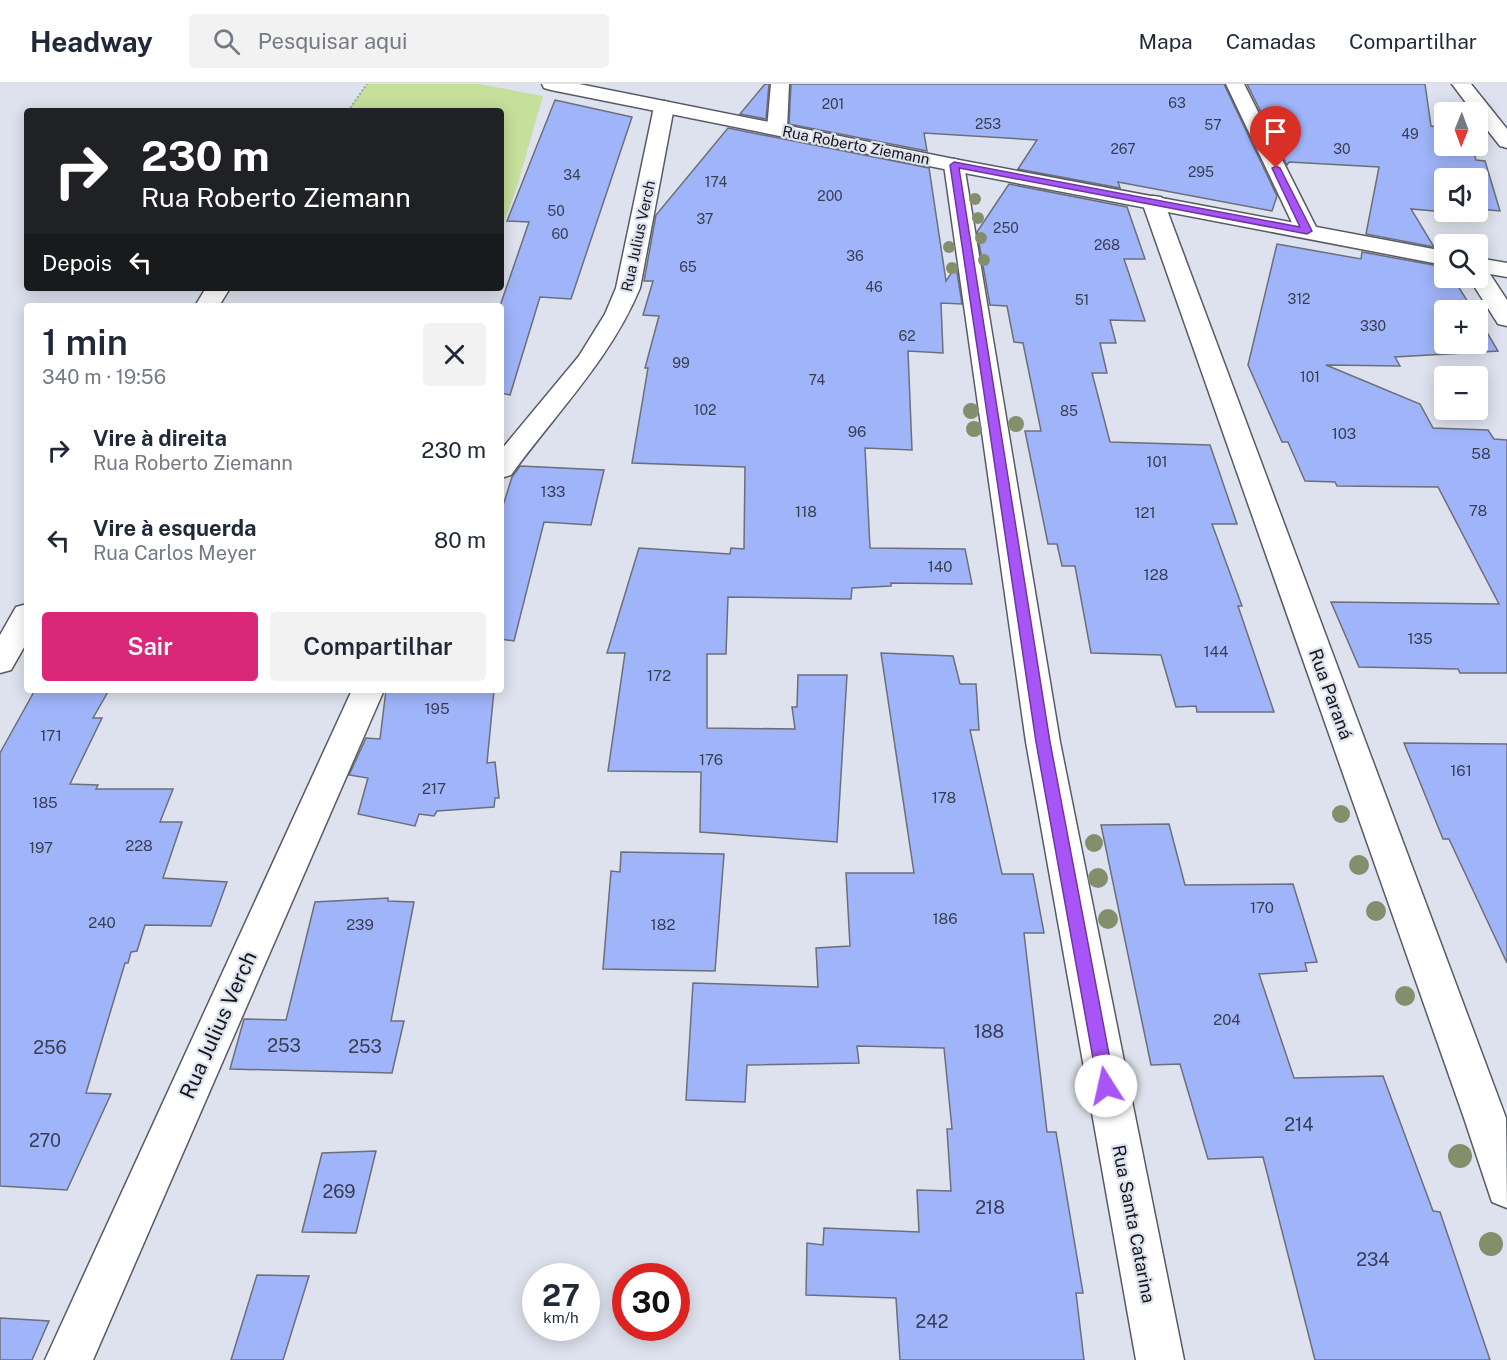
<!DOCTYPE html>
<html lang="pt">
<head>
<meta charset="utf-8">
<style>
  body { margin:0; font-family:"Public Sans",sans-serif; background:#f2f2f3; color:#1f2937; height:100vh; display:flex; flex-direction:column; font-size:22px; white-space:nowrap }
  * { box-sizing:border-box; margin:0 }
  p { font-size:20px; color:#747a83 }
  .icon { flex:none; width:33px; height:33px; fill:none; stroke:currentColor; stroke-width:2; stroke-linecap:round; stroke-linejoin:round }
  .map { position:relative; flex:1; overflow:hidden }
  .side { position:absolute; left:24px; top:219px; width:480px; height:390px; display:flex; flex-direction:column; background:#fff; border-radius:6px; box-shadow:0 3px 15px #0003 }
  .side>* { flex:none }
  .top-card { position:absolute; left:24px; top:24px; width:480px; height:183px; border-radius:6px; box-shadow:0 3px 15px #0003; background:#202124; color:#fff; overflow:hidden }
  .needle { width:39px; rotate:181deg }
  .controls { position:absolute; left:1434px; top:18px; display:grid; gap:12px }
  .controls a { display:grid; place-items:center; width:54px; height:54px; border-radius:6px; background:#fff; box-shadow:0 3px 15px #0003; font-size:30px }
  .speed { position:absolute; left:522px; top:1179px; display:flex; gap:12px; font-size:30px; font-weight:700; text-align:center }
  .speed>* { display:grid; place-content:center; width:78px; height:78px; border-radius:50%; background:#fff; box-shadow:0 3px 15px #0003; line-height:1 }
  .speed small { font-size:15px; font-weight:400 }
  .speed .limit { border:9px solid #d22; background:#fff; color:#111 }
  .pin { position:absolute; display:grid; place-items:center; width:51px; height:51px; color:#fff; margin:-62px -26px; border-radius:50% 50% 50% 0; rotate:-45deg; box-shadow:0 0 6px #0007 }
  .pin .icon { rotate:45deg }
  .me { position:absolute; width:66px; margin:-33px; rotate:350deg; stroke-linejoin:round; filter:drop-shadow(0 0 4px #0008) }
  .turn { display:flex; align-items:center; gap:21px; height:126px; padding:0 18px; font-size:27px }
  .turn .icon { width:78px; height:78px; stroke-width:2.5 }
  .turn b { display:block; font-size:42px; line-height:51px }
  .then { display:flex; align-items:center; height:57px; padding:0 18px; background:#0003; gap:12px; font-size:22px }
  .round { display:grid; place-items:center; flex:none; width:63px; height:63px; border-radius:6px; background:#f2f2f3 }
  .head { display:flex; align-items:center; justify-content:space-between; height:102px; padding:0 18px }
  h1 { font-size:36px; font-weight:600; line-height:45px }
  .cta { display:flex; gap:12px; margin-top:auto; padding:12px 18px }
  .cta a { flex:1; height:69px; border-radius:6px; background:#db2777; color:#fff; font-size:24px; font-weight:600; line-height:69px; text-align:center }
  .cta a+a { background:#f2f2f3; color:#1f2937 }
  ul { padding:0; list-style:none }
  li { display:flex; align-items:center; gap:18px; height:90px; padding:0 18px }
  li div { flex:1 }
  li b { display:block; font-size:22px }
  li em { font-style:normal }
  header { display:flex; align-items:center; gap:36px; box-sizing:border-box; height:84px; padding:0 30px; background:#fff; border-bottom:2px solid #e0e1e3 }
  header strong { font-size:28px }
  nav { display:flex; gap:33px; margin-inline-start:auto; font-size:21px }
  .search { width:420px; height:54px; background:#f2f2f3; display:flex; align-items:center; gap:15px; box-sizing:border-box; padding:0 21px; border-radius:6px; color:#747a83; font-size:22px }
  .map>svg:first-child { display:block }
  .green { fill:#c6df9a }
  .building { fill:#a0b4f9; stroke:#6c6f79; stroke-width:1.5 }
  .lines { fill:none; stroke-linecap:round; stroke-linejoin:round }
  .minor-casing { stroke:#585b65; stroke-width:3 }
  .secondary-casing { stroke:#585b65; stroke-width:3 }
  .path { stroke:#9ea1ab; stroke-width:2; stroke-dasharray:2 2; stroke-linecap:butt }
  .minor { fill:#fff; fill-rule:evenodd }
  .secondary { fill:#fff; fill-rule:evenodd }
  .tree { fill:#838f6c }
  .route { fill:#a855f7; stroke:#6d37a1; stroke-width:1.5 }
  .labels { text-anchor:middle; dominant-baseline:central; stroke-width:4.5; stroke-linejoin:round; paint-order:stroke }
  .far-number-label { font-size:14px; fill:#383e52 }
  .far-street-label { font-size:15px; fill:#15171b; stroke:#dee2ee }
  .number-label { font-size:15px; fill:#383e52 }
  .street-label { font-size:18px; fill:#15171b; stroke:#dee2ee }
  .near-number-label { font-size:18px; fill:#383e52 }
  .near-street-label { font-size:21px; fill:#15171b; stroke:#dee2ee }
</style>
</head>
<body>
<header>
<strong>Headway</strong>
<div class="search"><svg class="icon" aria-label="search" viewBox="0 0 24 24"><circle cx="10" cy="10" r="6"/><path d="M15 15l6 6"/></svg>Pesquisar aqui</div>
<nav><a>Mapa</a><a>Camadas</a><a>Compartilhar</a></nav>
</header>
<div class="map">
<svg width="1507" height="1276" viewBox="0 0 1507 1276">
  <rect width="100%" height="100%" fill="#dee2ee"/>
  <!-- green -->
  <path class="green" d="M367 0H479L543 12 516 106 501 146V27H348Z"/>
  <!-- building -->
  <path class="building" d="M765 0H769L766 35 740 30Z
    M791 0H1224L1277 112 1272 127 1118 98 1120 104 1018 85 1037 56 924 49 927 67 789 40Z
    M1247 0H1425L1431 42 1444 44V62H1472L1476 76 1485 77 1500 127 1478 125V94H1444V128L1478 127 1479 131 1411 125 1434 163 1366 150 1379 83 1289 78 1287 81Z
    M555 16 632 33 571 215 540 213 510 311 501 309V219L529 138 507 137Z
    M728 44 929 84 946 197 956 182 962 220 941 219 943 269 908 267 912 366 865 364 870 464 965 465 972 500 891 499V502L852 504 851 515 728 513 726 570H707V644L795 645 792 623H797L798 591H847L837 758 700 748 701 688 608 687 625 569H607L639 464 730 470 731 464 744 465 745 383 632 379 648 284H645L659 232 643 231 653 197H644L656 131Z
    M1009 100 1127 123 1145 175H1124L1145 237 1110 236 1116 259H1100L1107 289H1092L1110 358 1210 361 1237 440H1212L1242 522H1238L1274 628H1197L1196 622 1176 623 1161 571 1091 569 1075 482H1062L1057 460H1048L1025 347H1041L1023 259 1014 258 1007 222 990 221 977 148Z
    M1277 160 1361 175 1362 168 1444 183V194H1453L1473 226H1444V260H1478V233L1498 267 1395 273 1400 282 1326 281 1420 320 1433 344 1488 346 1494 355 1507 356V589H1460L1458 585 1359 583 1331 518 1499 520 1438 403 1337 402 1335 398 1305 397 1288 358H1282L1248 281Z
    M520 382 604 386 591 441 544 438 514 557 501 555V428L512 393Z
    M881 569 953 572 960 600H976L979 646H970L1002 790H1033L1044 849H1024L1047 1048H1056L1083 1209H1076L1084 1276H900L896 1214 806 1211 807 1159 823 1161 824 1144 919 1148 917 1106 951 1107 947 1045H952L944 964 857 962 859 979 747 981 745 1018 686 1016 693 899 818 903 816 864 850 862 846 789H914Z
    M35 606H109L93 634H102L70 700 98 701 96 705H173L160 738H182L163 794 227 798 211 842 145 841 137 867 131 868 128 879H125L86 1009 111 1010 67 1106 0 1102V669Z
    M386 606H494L487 679 495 678 499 714H495L494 723 437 727 434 732 419 730 415 742 358 730 368 694 349 691 366 654 380 655Z
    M1404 659 1507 660V879L1449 755H1443Z
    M1169 740 1185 801 1293 800 1317 878 1305 879 1307 887 1259 890 1294 994 1383 992 1433 1127 1440 1128 1490 1276H1315L1263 1073 1208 1075 1180 980 1151 981 1101 741Z
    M621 768 724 770 715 887 603 885 611 787 620 788Z
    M388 814V817L414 818 391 937H404L392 989 230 985 244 935 286 936 315 818Z
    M376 1067 356 1149 302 1148 322 1069Z
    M257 1191 309 1192 283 1276H231Z
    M0 1234 49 1237 32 1276H0Z"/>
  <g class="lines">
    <!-- minor casing -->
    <g class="minor-casing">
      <path id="minor" d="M771 0H789L787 45 784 49H770L767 45Z
        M1226 0H1244L1318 147 1315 152 1307 154 1299 152 1296 147Z
        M664 17 671 19 674 23 640 204C610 276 556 329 511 391L501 394V366L579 272 605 230 616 204 654 23 657 19Z
        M954 75 961 77 964 81 1060 658 1184 1276H1136L1026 658 944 81 947 77Z
        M1153 112 1161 113 1164 118 1506 1034 1507 1124 1492 1118 1464 1034 1142 118 1145 113Z
        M1478 182 1486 184 1507 216V242L1498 240 1469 194H1478Z
        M206 204H230L219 222H195Z
        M27 520V558L11 586 0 589V551L16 523Z
        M352 606H384L93 1276H45Z"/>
    </g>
    <!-- secondary casing -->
    <g class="secondary-casing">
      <path id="secondary" d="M542 0H579L954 75 1444 167V181L954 87 551 6 544 4Z
        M1452 0H1471L1507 45V64L1500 62 1478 34V28H1473Z
        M1478 174 1507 179V193L1478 188Z"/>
    </g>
    <!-- path -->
    <path class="path" d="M348 27 367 0"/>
    <!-- minor -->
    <use href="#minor" class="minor"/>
    <!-- secondary -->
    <use href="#secondary" class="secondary"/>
  </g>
  <!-- trees -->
  <g class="tree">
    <circle cx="975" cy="115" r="6"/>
    <circle cx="978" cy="134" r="6"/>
    <circle cx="981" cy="154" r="6"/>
    <circle cx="949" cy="163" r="6"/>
    <circle cx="984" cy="176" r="6"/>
    <circle cx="952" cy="184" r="6"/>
    <circle cx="971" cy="327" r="8"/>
    <circle cx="1016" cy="340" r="8"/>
    <circle cx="974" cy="345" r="8"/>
    <circle cx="1341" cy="730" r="9"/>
    <circle cx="1094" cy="759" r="9"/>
    <circle cx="1359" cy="781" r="10"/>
    <circle cx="1098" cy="794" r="10"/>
    <circle cx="1376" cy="827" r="10"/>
    <circle cx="1108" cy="835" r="10"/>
    <circle cx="1405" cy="912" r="10"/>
    <circle cx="1460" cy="1072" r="12"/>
    <circle cx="1491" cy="1160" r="12"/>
  </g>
  <!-- route -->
  <path class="route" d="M954 78 1300 143 1272 84 1276 82 1280 84 1312 147 1307 150 959 84 1050 658 1115 1002 1112 1007 1106 1010 1100 1007 1098 1002 1036 658 950 81Z"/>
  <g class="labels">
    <!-- far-number labels -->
    <g class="far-number-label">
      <text x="1177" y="19">63</text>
      <text x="833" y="20">201</text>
      <text x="988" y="40">253</text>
      <text x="1213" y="41">57</text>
      <text x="1410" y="50">49</text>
      <text x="1123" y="65">267</text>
      <text x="1342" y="65">30</text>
      <text x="1201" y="88">295</text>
      <text x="572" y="91">34</text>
      <text x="716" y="98">174</text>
      <text x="830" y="112">200</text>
      <text x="556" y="127">50</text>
      <text x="705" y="135">37</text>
      <text x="1006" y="144">250</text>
      <text x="560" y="150">60</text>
      <text x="1107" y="161">268</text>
      <text x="855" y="172">36</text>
      <text x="688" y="183">65</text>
      <text x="874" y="203">46</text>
      <text x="1299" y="215">312</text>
      <text x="1082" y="216">51</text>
      <text x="1373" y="242">330</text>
      <text x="907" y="252">62</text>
      <text x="681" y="279">99</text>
      <text x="1310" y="293">101</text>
      <text x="817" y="296">74</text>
      <text x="705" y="326">102</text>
      <text x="1069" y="327">85</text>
    </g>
    <!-- far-street labels -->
    <g class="far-street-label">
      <text transform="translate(856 61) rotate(11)">Rua Roberto Ziemann</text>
      <text transform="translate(638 152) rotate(-78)">Rua Julius Verch</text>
    </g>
    <!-- number labels -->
    <g class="number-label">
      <text x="857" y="347">96</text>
      <text x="1344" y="349">103</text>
      <text x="1481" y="369">58</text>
      <text x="1157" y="377">101</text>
      <text x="553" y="407">133</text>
      <text x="1478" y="426">78</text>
      <text x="806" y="427">118</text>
      <text x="1145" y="428">121</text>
      <text x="940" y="482">140</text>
      <text x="1156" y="490">128</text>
      <text x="1420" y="554">135</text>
      <text x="1216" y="567">144</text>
      <text x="659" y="591">172</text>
      <text x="437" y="624">195</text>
      <text x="51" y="651">171</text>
      <text x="711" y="675">176</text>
      <text x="1461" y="686">161</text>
      <text x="434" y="704">217</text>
      <text x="944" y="713">178</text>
      <text x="45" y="718">185</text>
      <text x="139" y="761">228</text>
      <text x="41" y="763">197</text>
      <text x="1262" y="823">170</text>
      <text x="945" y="834">186</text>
      <text x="102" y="838">240</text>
      <text x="360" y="840">239</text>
      <text x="663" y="840">182</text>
      <text x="1227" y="935">204</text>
    </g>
    <!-- street labels -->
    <g class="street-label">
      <text transform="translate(1331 610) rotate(70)">Rua Paraná</text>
      <text transform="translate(1134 1140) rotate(79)">Rua Santa Catarina</text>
    </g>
    <!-- near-number labels -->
    <g class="near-number-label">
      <text x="989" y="947">188</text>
      <text x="284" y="961">253</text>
      <text x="365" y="962">253</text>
      <text x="50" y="963">256</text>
      <text x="1299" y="1040">214</text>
      <text x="45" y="1056">270</text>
      <text x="339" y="1107">269</text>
      <text x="990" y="1123">218</text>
      <text x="1373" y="1175">234</text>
      <text x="932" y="1237">242</text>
    </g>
    <!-- near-street labels -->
    <g class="near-street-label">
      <text transform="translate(218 941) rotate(-66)">Rua Julius Verch</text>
    </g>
  </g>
</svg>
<div class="controls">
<a><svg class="needle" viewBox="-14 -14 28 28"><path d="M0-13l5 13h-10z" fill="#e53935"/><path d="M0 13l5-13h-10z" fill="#747a83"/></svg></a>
<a><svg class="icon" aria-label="sound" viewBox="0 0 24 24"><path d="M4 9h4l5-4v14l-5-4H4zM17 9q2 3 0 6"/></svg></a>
<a><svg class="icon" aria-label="search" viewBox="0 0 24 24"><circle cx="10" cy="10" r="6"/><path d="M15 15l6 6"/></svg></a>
<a>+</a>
<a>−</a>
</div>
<div class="speed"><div>27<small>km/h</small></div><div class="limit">30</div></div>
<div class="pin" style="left:1276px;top:84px;background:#d93025"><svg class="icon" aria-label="arrive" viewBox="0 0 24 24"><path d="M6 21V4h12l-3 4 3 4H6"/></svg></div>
<svg class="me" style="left:1106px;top:1002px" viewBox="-20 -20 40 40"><circle r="19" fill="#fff"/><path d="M0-13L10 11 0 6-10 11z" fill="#a855f7"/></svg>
<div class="top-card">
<div class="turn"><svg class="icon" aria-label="right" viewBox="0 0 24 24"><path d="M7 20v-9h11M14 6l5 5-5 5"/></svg><div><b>230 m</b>Rua Roberto Ziemann</div></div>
<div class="then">Depois<svg class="icon" aria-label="left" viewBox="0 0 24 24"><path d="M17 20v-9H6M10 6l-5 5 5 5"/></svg></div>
</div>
<section class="side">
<div class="head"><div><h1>1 min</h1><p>340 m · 19:56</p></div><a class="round"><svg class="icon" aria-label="close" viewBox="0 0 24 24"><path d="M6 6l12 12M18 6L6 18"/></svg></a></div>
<ul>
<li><svg class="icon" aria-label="right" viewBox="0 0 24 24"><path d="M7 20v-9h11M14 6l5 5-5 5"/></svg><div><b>Vire à direita</b><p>Rua Roberto Ziemann</p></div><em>230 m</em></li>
<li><svg class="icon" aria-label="left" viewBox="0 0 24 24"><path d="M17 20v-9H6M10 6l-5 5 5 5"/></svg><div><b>Vire à esquerda</b><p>Rua Carlos Meyer</p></div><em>80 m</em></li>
</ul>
<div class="cta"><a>Sair</a><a>Compartilhar</a></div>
</section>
</div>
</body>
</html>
